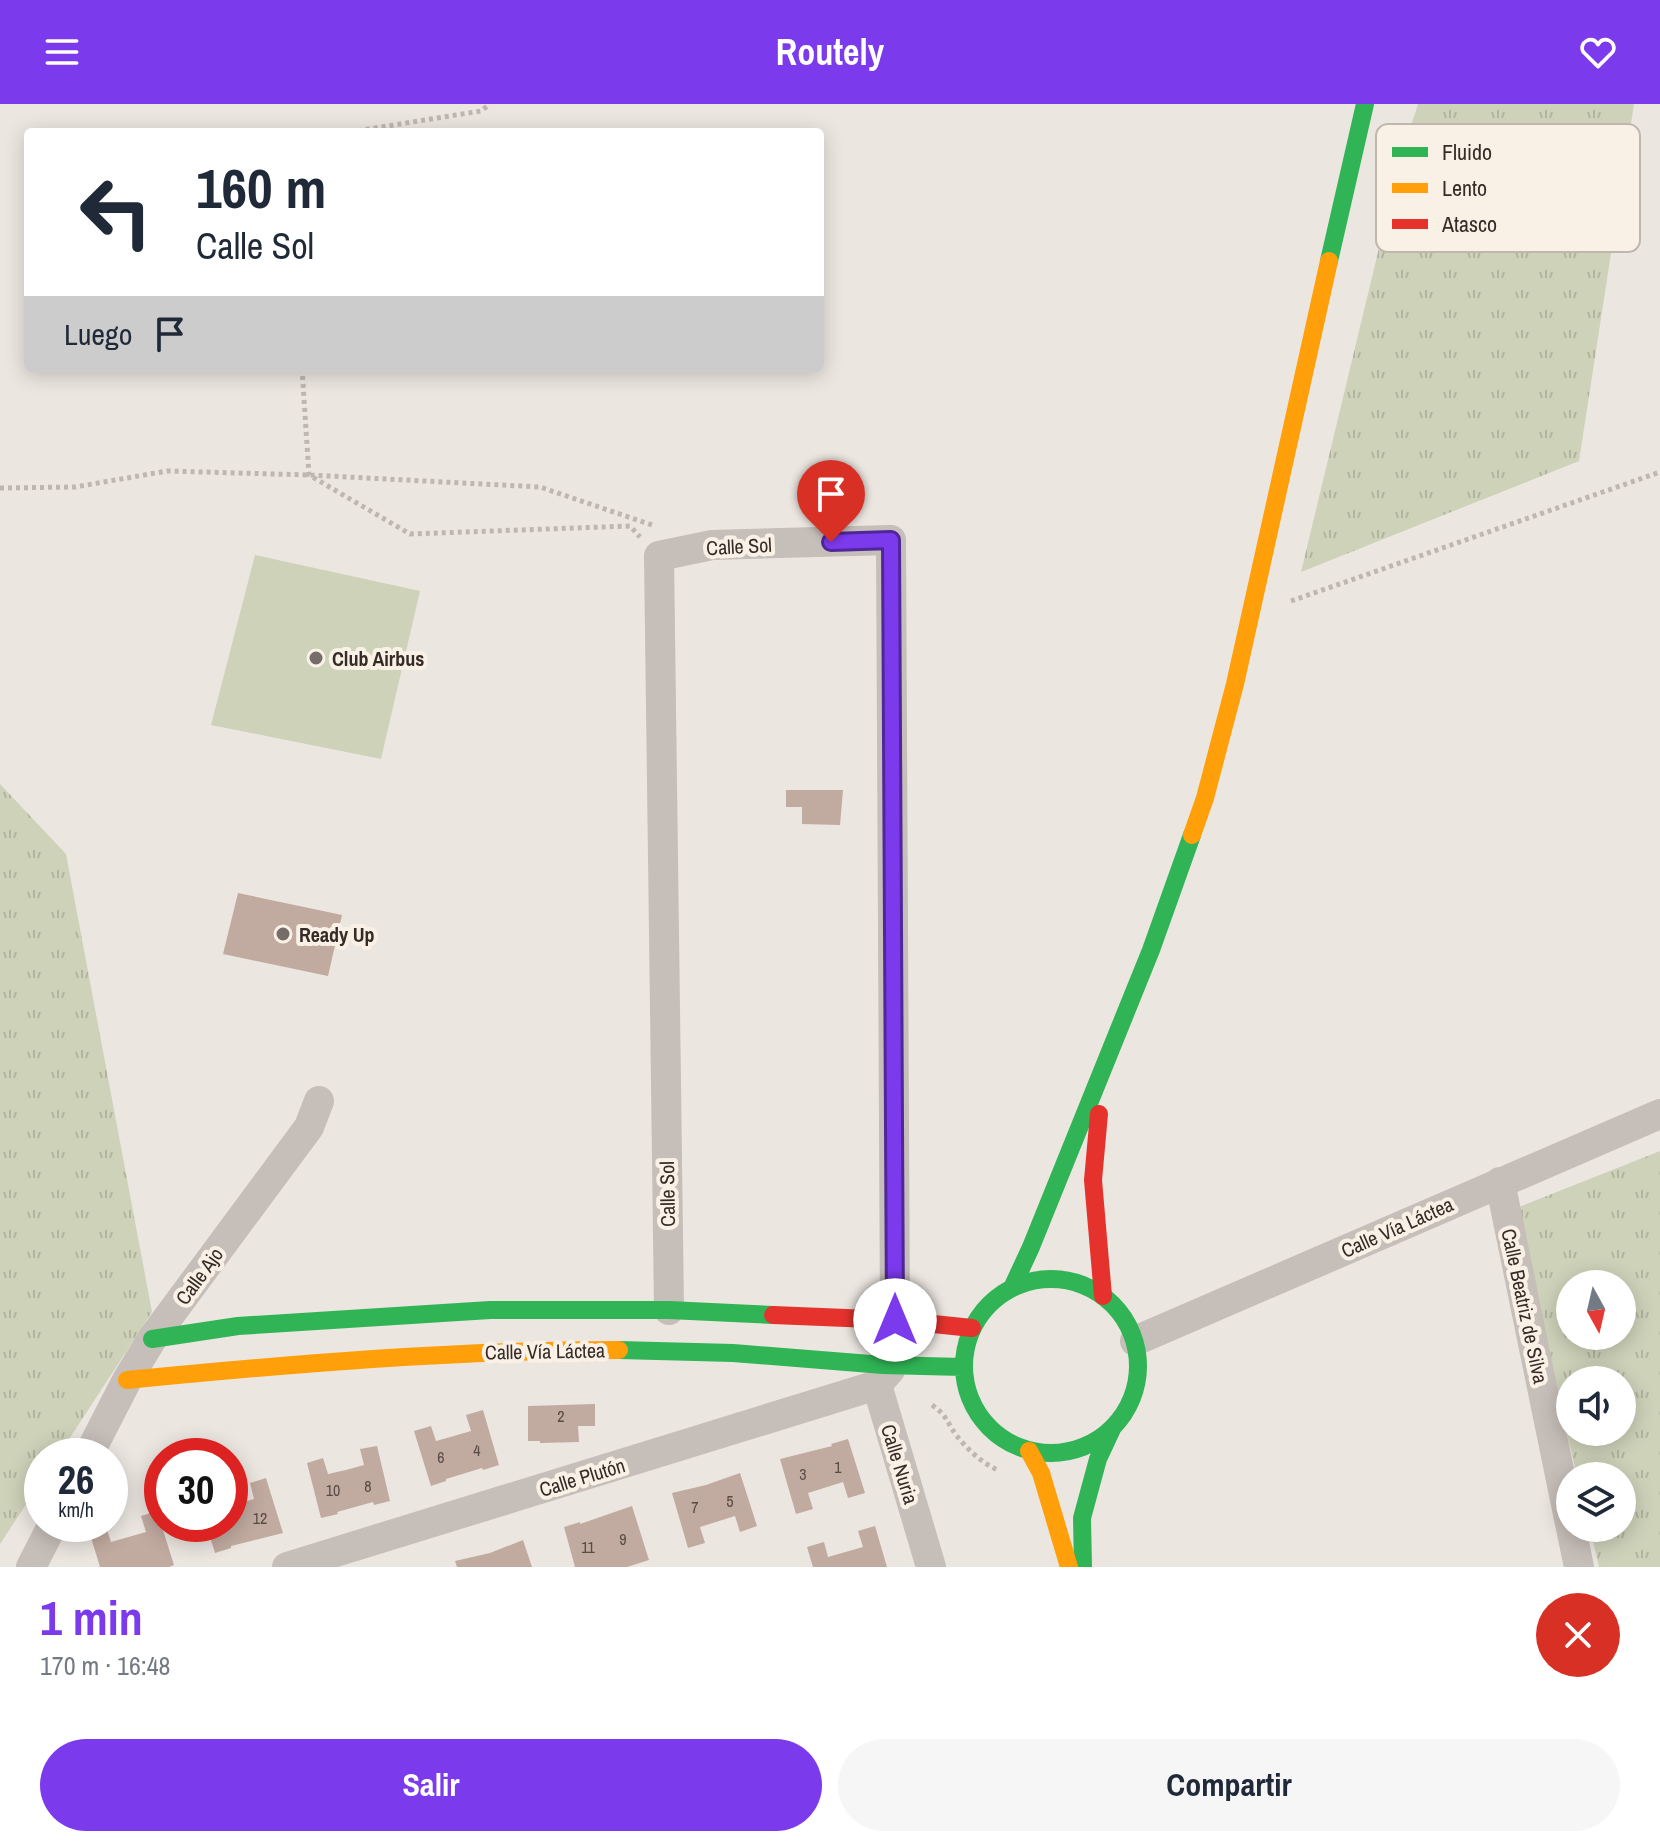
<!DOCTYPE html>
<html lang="es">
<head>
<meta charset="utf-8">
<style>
  body { margin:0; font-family:"Archivo Narrow",sans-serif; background:#f6f6f7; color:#1f2937; height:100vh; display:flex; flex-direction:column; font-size:30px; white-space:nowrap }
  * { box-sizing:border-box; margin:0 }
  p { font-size:26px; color:#747a83 }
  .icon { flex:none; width:44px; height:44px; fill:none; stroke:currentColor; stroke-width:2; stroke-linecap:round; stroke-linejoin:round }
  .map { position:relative; height:1463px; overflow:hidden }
  .details { display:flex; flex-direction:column; background:#fff; flex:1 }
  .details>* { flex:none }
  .top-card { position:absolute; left:24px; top:24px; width:800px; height:244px; border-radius:8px; box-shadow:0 4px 20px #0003; background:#fff; color:#1f2937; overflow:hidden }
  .needle { width:52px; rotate:172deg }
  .controls { position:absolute; left:1556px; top:1166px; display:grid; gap:16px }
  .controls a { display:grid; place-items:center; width:80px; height:80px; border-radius:50%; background:#fff; box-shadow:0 4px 20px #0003; font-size:40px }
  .speed { position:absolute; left:24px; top:1334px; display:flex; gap:16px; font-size:40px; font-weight:700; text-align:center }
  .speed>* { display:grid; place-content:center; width:104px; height:104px; border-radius:50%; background:#fff; box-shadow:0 4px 20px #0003; line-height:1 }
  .speed small { font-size:20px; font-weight:400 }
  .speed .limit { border:12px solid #d22; background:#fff; color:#111 }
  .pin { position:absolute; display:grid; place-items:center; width:68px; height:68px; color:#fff; margin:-82px -34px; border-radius:50% 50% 50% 0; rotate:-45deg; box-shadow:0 0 8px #0007 }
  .pin .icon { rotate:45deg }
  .me { position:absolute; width:88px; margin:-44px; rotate:0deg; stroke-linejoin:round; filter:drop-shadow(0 0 6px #0008) }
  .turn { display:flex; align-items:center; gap:28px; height:168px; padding:0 40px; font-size:36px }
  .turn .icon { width:104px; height:104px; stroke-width:2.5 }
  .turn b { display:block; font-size:56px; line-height:68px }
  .then { display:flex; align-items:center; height:76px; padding:0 40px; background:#0003; gap:16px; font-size:30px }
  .round { display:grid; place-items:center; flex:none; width:84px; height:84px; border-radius:42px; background:#f6f6f7 }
  .summary { display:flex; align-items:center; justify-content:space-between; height:136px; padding:0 40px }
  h1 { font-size:48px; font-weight:700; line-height:60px; color:#7c3aed }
  .primary-button { display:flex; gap:16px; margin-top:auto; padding:16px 40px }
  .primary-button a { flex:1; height:92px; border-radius:48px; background:#7c3aed; color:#fff; font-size:32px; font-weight:700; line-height:92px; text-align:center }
  .primary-button a+a { background:#f6f6f7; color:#1f2937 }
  header { display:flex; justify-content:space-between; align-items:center; height:104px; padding:0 40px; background:#7c3aed; color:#fff; font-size:36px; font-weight:700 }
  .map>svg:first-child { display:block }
  .grass { fill:url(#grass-tufts); fill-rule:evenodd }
  .pitch { fill:#ced2b9 }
  .building { fill:#c1aaa0 }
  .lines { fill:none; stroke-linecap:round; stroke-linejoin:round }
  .path { stroke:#beb7b1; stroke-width:5; stroke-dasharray:4 4; stroke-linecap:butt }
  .street { stroke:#c6beb8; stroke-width:30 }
  .fast { stroke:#30b455; stroke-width:18 }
  .slow { stroke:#ff9f0a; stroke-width:18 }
  .jam { stroke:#e5322d; stroke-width:18 }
  .route-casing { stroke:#51269a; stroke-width:20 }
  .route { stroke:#7c3aed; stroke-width:14 }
  .poi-dot { fill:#766c68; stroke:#faf1e6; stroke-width:3 }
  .labels { text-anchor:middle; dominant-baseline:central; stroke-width:8; stroke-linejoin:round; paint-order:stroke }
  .number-label { font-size:16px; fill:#594b45 }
  .street-label { font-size:20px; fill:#362b27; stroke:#faf1e6 }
  .poi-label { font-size:20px; font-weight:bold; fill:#362b27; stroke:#faf1e6; text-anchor:start }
  .key { fill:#faf1e6; stroke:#bfb6ad; stroke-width:2 }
  .key-label { font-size:22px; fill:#362b27 }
</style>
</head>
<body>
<header><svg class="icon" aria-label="menu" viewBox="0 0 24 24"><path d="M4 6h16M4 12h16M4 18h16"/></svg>Routely<svg class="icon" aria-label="heart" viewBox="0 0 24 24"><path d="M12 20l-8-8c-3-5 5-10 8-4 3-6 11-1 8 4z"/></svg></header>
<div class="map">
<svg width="1660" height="1463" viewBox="0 0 1660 1463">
  <defs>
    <pattern id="grass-tufts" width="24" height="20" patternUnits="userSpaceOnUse" patternTransform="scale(2)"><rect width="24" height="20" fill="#ced2b9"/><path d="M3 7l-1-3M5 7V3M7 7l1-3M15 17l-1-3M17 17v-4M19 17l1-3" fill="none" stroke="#b2b49f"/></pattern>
  </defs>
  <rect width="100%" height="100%" fill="#ece6e0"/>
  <!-- grass -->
  <path class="grass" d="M1418 0H1634L1579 357 1301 468 1400 57Z
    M0 680 66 750 152 1208 58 1352H42V1376L0 1440Z
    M1660 1047V1463H1599L1590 1424H1622V1372H1577L1514 1105ZM1570 1180H1622V1232H1570ZM1570 1276H1622V1328H1570Z"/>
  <!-- pitch -->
  <path class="pitch" d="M255 451 420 487 381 655 211 621Z"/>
  <!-- building -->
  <path class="building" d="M786 686H843L840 721 802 720V703H786Z
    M238 789 342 811 328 872 223 850Z
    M595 1300V1322H578L579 1338 540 1339V1337H528V1302Z
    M483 1306 499 1361 483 1366 482 1364 446 1375V1377L431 1382 414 1327 431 1322 436 1337 454 1332 471 1327 466 1311Z
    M848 1335 865 1389 848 1394 843 1378 808 1389 813 1405 796 1410 780 1355 832 1342 831 1340Z
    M377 1342 390 1397 374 1401 373 1398 337 1408 338 1410 321 1414 307 1359 323 1354 328 1370 346 1366 364 1361 360 1345Z
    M740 1369 757 1422 740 1428 735 1412 700 1423 705 1439 688 1444 672 1389 706 1381Z
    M266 1374 283 1429 231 1442V1444L215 1449 206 1420H230V1402L254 1395 250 1379Z
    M632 1402 649 1456 627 1463H575L564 1423 580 1418V1420Z
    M157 1407 174 1461 169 1463H100L89 1427 106 1423 111 1438 146 1428 141 1412Z
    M875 1422 887 1463H813L807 1443 824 1438 828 1453 863 1443 858 1427Z
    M523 1436 532 1463H457L455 1457 490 1449Z"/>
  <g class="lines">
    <!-- path -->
    <path class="path" d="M350 28 481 7 490 0
      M302 264 309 371 410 430 630 422 640 433
      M0 384 75 383 167 367 309 371 540 383 655 422
      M1291 497 1660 368
      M932 1301C947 1311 947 1319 957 1332 967 1345 983 1360 998 1366"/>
    <!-- street -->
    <path class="street" d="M1500 1078 1570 1420
      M669 1206 659 452 712 441 891 436 895 1216
      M1135 1237 1660 1010
      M890 1266 877 1281 931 1463
      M88 1352 127 1276 152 1235 309 1023 319 997
      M1571 1424 1579 1463
      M31 1463 53 1420
      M287 1463 877 1281"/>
    <!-- fast -->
    <path class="fast" d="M1329 157 1365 0
      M964 1262a87 87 0 1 1 174 0a87 87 0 1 1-174 0Z
      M1012 1184 1031 1143 1151 846 1192 731
      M152 1235 238 1222 490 1206H669L773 1211
      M619 1246 733 1249 883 1261 963 1263
      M1083 1463 1082 1414 1098 1355 1112 1325"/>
    <!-- slow -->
    <path class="slow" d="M1192 731 1205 694 1235 580 1329 157
      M127 1276C291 1260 454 1246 619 1246
      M1029 1347 1041 1369 1069 1463"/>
    <!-- jam -->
    <path class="jam" d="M1099 1010 1093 1076 1103 1192
      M773 1211 895 1216 972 1224"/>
  </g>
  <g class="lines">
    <!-- route casing -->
    <g class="route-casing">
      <path id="route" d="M831 438 891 436 895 1216"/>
    </g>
    <!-- route -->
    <use href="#route" class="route"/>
  </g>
  <!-- markers -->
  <g class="poi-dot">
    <circle cx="316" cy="554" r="8"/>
    <circle cx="283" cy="830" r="8"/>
  </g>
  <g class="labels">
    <!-- number labels -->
    <g class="number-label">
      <text x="561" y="1312">2</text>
      <text x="477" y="1346">4</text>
      <text x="441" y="1353">6</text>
      <text x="838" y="1363">1</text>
      <text x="803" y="1370">3</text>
      <text x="368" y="1382">8</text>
      <text x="333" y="1386">10</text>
      <text x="730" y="1397">5</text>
      <text x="695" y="1403">7</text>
      <text x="260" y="1414">12</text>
      <text x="623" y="1435">9</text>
      <text x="588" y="1443">11</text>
    </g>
    <!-- street labels -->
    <g class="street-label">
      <text transform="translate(739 442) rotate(-3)">Calle Sol</text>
      <text transform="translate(667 1090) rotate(-91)">Calle Sol</text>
      <text transform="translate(1397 1123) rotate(-24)">Calle Vía Láctea</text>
      <text transform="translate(199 1172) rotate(-54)">Calle Ajo</text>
      <text transform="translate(1525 1202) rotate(78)">Calle Beatriz de Silva</text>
      <text transform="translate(545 1247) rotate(-1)">Calle Vía Láctea</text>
      <text transform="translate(900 1360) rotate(73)">Calle Nuria</text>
      <text transform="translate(582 1373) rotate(-17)">Calle Plutón</text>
    </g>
    <!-- poi labels -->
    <g class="poi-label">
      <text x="332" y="554">Club Airbus</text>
      <text x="299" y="830">Ready Up</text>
    </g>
  </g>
  <!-- legend -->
  <rect x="1376" y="20" width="264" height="128" rx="12" class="key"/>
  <rect x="1392" y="43" width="36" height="10" fill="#30b455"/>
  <rect x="1392" y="79" width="36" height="10" fill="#ff9f0a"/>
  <rect x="1392" y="115" width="36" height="10" fill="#e5322d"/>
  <g class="key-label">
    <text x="1442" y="56">Fluido</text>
    <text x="1442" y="92">Lento</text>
    <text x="1442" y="128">Atasco</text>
  </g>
</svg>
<div class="controls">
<a><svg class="needle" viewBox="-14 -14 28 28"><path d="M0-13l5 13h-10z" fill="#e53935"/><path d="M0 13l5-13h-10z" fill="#747a83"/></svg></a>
<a><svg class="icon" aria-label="sound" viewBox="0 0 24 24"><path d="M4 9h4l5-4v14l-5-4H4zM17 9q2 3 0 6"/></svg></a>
<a><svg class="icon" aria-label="layers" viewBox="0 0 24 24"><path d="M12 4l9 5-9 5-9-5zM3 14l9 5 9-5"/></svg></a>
</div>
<div class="speed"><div>26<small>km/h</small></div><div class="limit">30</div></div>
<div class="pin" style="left:831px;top:438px;background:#d93025"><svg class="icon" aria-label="arrive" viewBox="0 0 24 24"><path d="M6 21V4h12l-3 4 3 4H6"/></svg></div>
<svg class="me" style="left:895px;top:1216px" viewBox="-20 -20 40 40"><circle r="19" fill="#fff"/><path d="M0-13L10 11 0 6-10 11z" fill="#7c3aed"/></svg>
<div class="top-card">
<div class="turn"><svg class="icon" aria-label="left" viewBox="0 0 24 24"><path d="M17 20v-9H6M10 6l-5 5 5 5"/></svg><div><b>160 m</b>Calle Sol</div></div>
<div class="then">Luego<svg class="icon" aria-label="arrive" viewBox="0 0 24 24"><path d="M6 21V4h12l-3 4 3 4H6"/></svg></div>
</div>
</div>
<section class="details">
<div class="summary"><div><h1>1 min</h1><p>170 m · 16:48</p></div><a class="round" style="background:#d93025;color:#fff"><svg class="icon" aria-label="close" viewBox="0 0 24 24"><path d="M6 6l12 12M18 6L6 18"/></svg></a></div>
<div class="primary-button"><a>Salir</a><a>Compartir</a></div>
</section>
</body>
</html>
